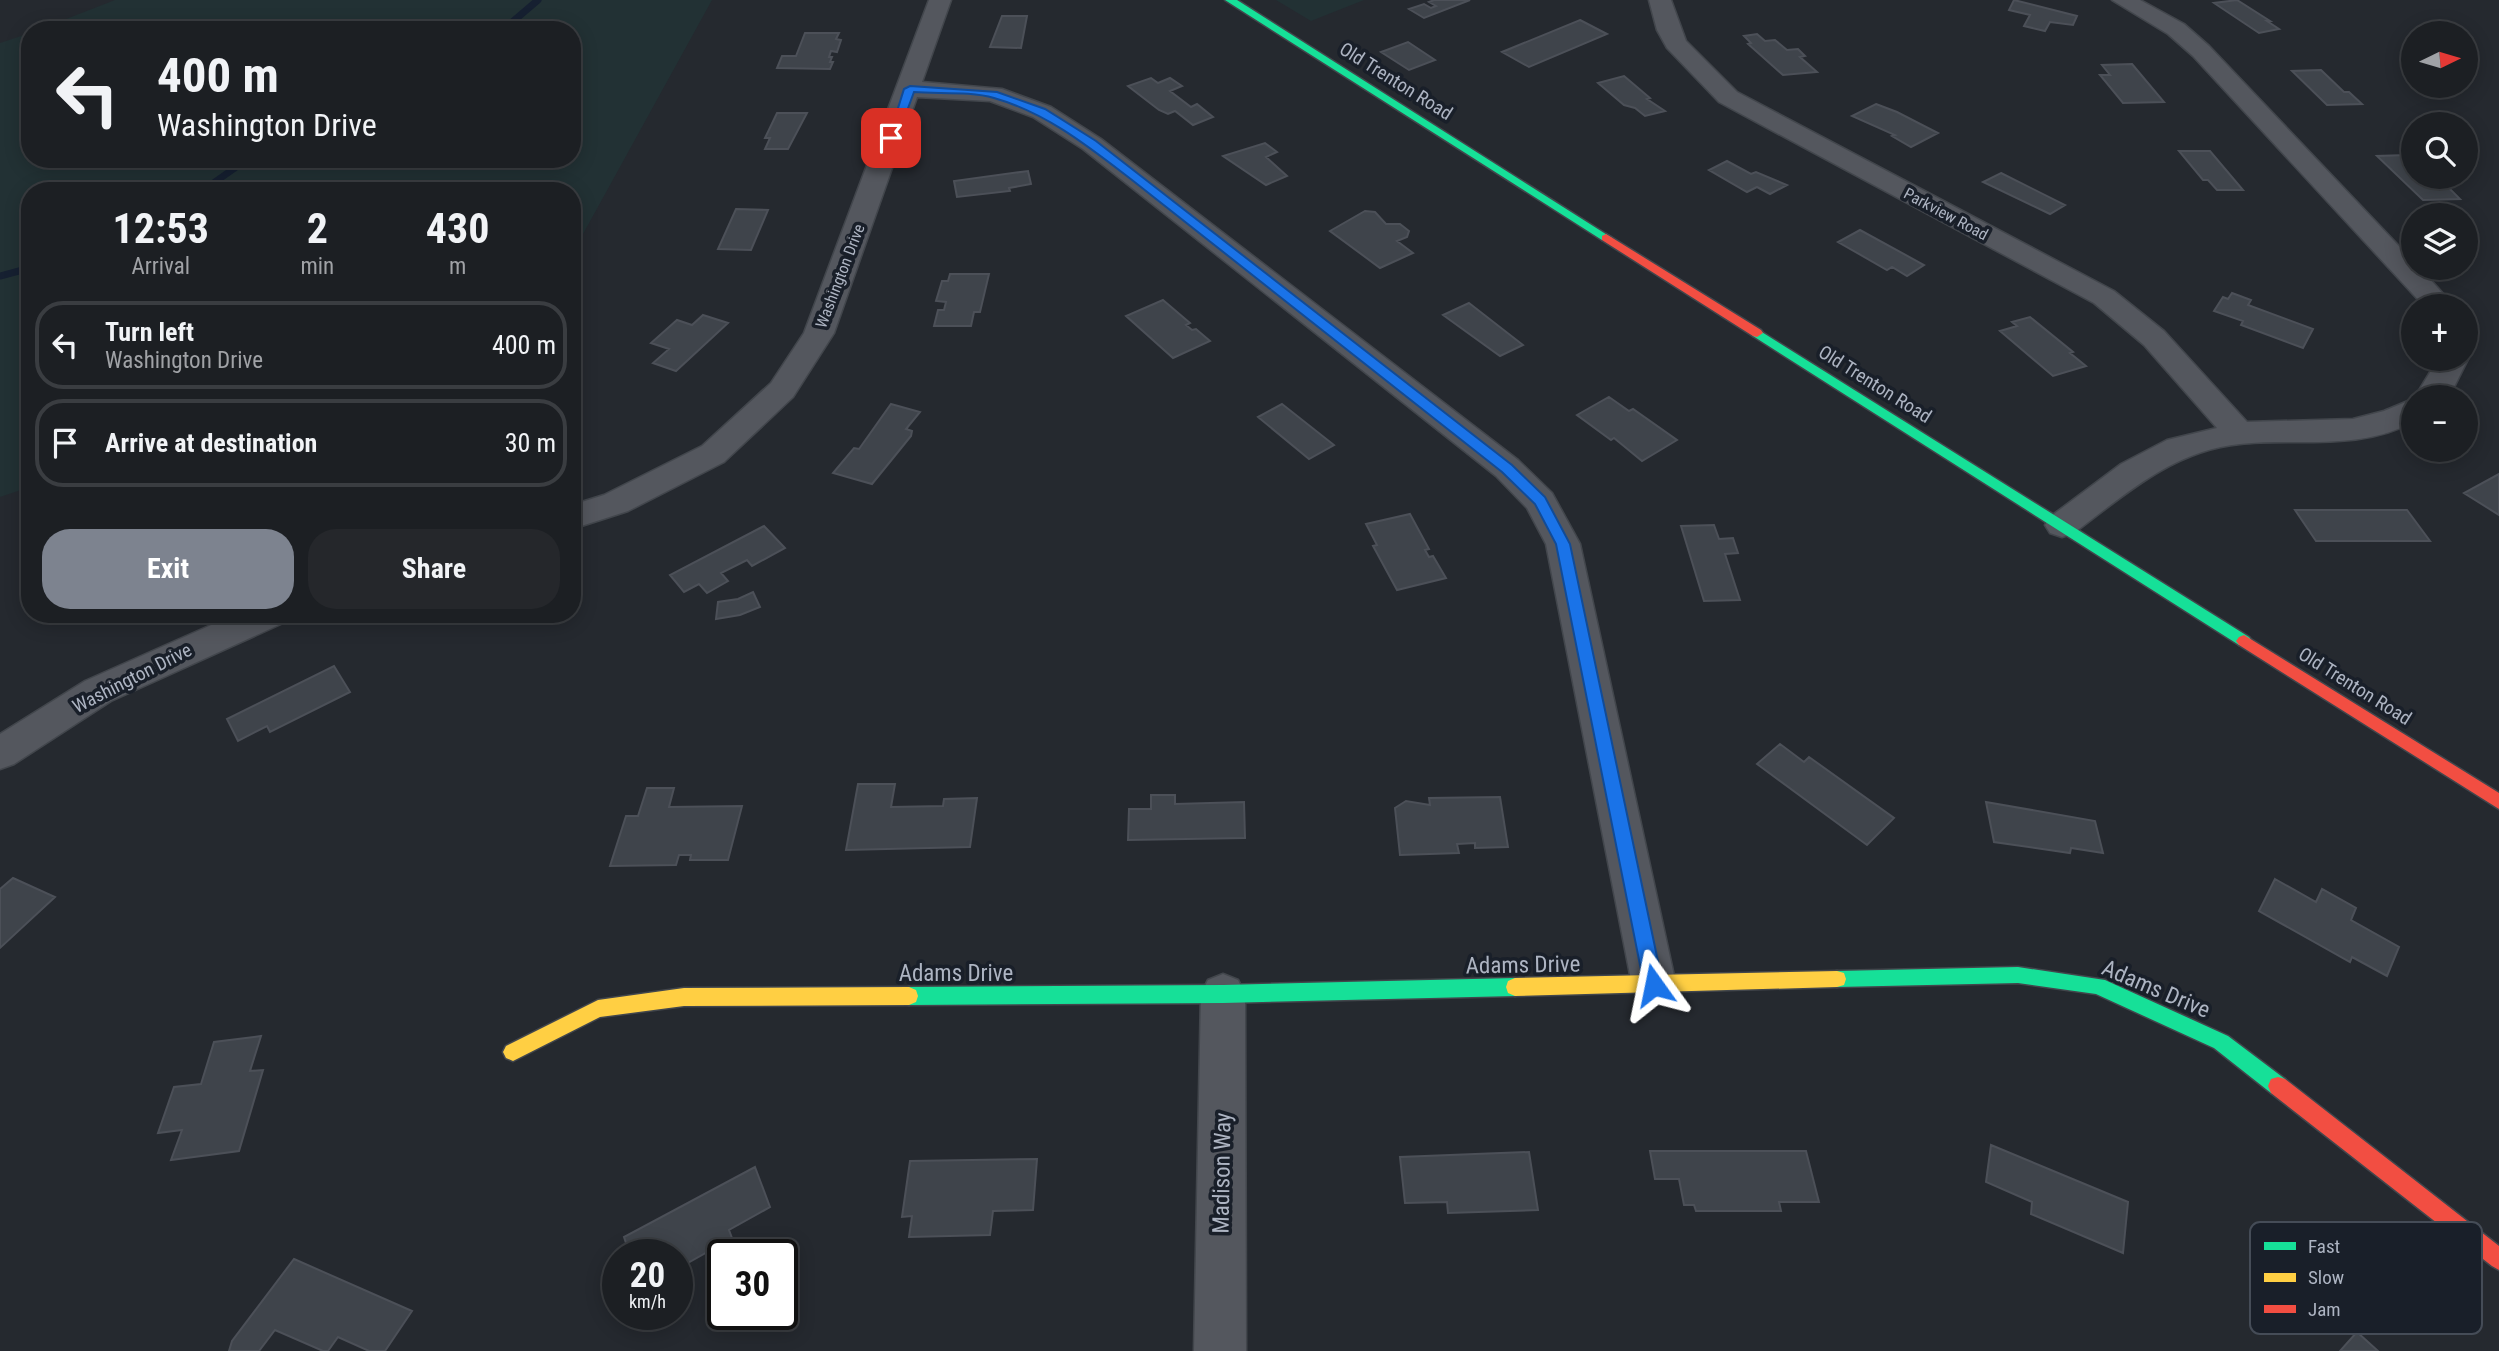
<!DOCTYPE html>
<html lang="en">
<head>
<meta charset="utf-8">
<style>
  body { margin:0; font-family:"Roboto Condensed",sans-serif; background:#25272b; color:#f1f3f6; height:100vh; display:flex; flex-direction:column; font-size:26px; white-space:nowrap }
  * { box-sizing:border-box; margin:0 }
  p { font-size:23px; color:#a0a2a6 }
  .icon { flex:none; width:38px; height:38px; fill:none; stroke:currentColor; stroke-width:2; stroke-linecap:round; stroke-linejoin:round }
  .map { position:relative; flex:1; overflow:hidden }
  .sheet { position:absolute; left:21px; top:182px; width:560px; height:441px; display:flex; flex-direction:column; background:#1c1f23; border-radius:28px; box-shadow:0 4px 18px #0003,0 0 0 2px #3a3d41 }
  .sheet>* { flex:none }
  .top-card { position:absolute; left:21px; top:21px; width:560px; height:147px; border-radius:28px; box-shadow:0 4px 18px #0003,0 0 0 2px #3a3d41; background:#1c1f23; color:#f1f3f6; overflow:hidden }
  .needle { width:46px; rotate:85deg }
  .controls { position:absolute; left:2401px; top:21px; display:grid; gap:14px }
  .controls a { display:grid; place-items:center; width:77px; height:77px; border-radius:50%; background:#1c1f23; box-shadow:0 4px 18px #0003,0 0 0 2px #3a3d41; font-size:35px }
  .speed { position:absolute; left:602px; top:1239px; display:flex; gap:14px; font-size:35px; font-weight:700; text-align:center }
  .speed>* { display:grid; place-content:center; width:91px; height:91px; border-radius:50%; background:#1c1f23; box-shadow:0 4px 18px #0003,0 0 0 2px #3a3d41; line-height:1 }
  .speed small { font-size:18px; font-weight:400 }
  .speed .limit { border:4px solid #111; border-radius:10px; background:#fff; color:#111 }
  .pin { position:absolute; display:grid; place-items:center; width:60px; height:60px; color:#fff; margin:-30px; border-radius:14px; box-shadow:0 4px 10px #0006 }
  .me { position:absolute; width:77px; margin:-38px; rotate:348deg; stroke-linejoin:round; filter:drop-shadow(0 0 5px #0008) }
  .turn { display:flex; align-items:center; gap:24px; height:147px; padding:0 21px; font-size:32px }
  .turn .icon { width:91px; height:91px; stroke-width:2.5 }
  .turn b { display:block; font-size:49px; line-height:60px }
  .eta { display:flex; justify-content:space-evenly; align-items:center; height:119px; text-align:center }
  .eta b { font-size:42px; font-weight:700; line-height:49px }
  .primary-button { display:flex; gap:14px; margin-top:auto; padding:14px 21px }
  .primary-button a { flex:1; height:80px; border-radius:28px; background:#7d838f; color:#fff; font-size:28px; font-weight:700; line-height:80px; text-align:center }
  .primary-button a+a { background:#25272b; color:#f1f3f6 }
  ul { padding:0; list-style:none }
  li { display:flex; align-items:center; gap:21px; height:88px; margin:0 14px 10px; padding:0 7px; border:4px solid #3a3d41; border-radius:28px }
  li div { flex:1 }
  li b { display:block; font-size:26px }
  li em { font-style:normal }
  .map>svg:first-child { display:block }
  .green { fill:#223134 }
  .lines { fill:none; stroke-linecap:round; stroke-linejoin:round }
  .stream { stroke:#162031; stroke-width:7 }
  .building { fill:#3f444b; stroke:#4c5058; stroke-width:2 }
  .street-casing { stroke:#42464c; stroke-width:3 }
  .fast-casing { stroke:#42464c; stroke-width:3 }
  .slow-casing { stroke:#42464c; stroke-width:3 }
  .jam-casing { stroke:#42464c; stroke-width:3 }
  .street { fill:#54575e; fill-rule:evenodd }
  .fast { fill:#16e098; fill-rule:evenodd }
  .slow { fill:#ffcf43; fill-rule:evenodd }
  .jam { fill:#f24e42; fill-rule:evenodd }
  .route { fill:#1a73e8; stroke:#114b97; stroke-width:2 }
  .labels { text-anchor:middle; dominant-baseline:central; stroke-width:7; stroke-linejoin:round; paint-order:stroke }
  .far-street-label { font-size:16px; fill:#adb4c2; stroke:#191f29 }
  .street-label { font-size:19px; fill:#adb4c2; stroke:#191f29 }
  .near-street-label { font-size:23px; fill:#adb4c2; stroke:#191f29 }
  .key { fill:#191f29; stroke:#454c57; stroke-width:2 }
  .key-label { font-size:19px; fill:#adb4c2 }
</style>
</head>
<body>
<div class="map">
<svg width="2499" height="1351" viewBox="0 0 2499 1351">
  <rect width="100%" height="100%" fill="#25292f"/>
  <!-- green -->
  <path class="green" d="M115 0H712L572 254V191H30V487L0 497V43L30 33V159H572V30H38Z
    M1276 0H1364L1311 21Z"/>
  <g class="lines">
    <!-- stream -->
    <path class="stream" d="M503 30 538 0
      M202 191 242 163 254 159
      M0 276 30 268"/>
  </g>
  <!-- building -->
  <path class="building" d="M1434 0H1470L1424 18 1409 9 1424 4 1431 8 1436 6 1429 2Z
    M2014 0 2077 16 2073 25 2050 22 2045 31 2024 26 2030 15 2009 10Z
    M2237 0 2270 21H2267L2279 29 2259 33 2214 3Z
    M1002 16H1027L1021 48 990 47Z
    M1580 20 1607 34 1529 67 1502 52Z
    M805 33H839L836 39 841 40 837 52 831 51 829 57H832L830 62H833L830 69 777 68 782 56H796Z
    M1757 34 1765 41 1775 40 1787 50 1798 49 1805 56 1800 57 1817 72 1783 75 1748 44 1751 43 1744 36Z
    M1408 42 1435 60 1409 70 1381 52Z
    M2132 64 2164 102 2123 103 2100 75H2110L2102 65Z
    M2321 70 2344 92H2349L2362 104 2327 105 2292 71Z
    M1624 76 1650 98 1647 99 1665 111 1645 116 1635 108 1624 105 1598 83Z
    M1151 78 1158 83 1170 78 1182 86 1170 91 1191 107 1197 104 1213 117 1193 125 1175 111 1168 114 1159 110 1128 86Z
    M1876 104 1897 112 1938 133 1911 147 1892 136 1895 135 1852 116Z
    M777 113H807L788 149H765L770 138H765Z
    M1265 143 1277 152 1266 157 1287 176 1266 185 1223 156Z
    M2179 151H2210L2243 190H2217L2208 180H2203Z
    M2408 155 2413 160V177H2431L2438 187 2447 186 2460 199 2423 200 2377 156Z
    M1727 161 1751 174 1756 172 1787 185 1770 194 1757 187 1747 192 1709 170Z
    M1028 171 1031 184 1009 188 1010 191 957 197 954 181Z
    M2001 173 2065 205 2050 214 1983 182Z
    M736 209 768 210 751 250 718 249Z
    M1365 211 1375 212 1386 224H1400L1409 231 1407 237 1397 241 1413 253 1380 268 1330 231Z
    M1860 230 1924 265 1907 276 1892 267 1887 270 1838 242Z
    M950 274H989L980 312H974L971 326H934L938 310H944L946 302 936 301 942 281H948Z
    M2232 293 2251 300 2248 305 2313 329 2303 348 2241 325 2243 321 2214 311 2223 297 2228 299Z
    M1163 300 1190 323 1186 325 1192 330 1196 329 1210 341 1173 358 1126 316Z
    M1469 303 1523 345 1500 356 1443 315Z
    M703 315 728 323 676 371 653 363 669 349 651 343 677 320 692 325Z
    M2030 317 2073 352 2070 353 2086 366 2053 376 2000 331 2017 326 2012 322Z
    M1609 397 1629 411 1633 409 1677 440 1642 461 1614 438 1611 440 1577 415Z
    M891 404 920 412 906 429 912 431 911 436 872 484 833 473 854 448 859 449Z
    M1282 404 1334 445 1309 459 1258 417Z
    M2499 474V515L2464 493Z
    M2295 510H2407L2430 541H2316Z
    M1410 514 1429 549 1425 550 1429 557 1433 556 1446 578 1397 590 1373 546 1377 545 1366 524Z
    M1714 525 1719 539 1733 538 1738 553 1725 554 1740 600 1704 601 1681 526Z
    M764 526 785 548 752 566 747 560 721 573 728 581 707 593 699 584 684 592 670 575Z
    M753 592 760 607 740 615 716 619 718 602 738 599Z
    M334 666 350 692 270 732 267 726 238 741 227 719Z
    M1780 744 1804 762 1809 757 1894 818 1867 845 1757 764Z
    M858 784H895L891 807 943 806 944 799 977 798 970 847 846 850Z
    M647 788H674L669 807 742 806 728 860H690L691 855H679L676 865 610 866 626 816H638Z
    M1151 795H1175V804L1244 802 1245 838 1128 840 1129 809H1151Z
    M1500 797 1508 847 1475 848V843L1457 844 1459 853 1400 855 1395 808 1406 801 1430 805 1429 798Z
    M1986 802 2095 821 2103 853 2071 848 2070 853 1994 842Z
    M13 878 55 897 0 948V889Z
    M2275 879 2316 902 2322 889 2356 908 2351 920 2399 947 2387 976 2352 957 2350 962 2259 911Z
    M261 1036 250 1071 263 1070 239 1151 171 1160 182 1130 158 1133 174 1087 201 1084 214 1042Z
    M1991 1145 2128 1202 2123 1253 2031 1214 2032 1202 1986 1182Z
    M1650 1151H1806L1819 1202H1779L1781 1211H1696L1694 1205H1684L1679 1179H1655Z
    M1529 1152 1538 1210 1448 1213 1447 1202 1405 1203 1400 1157Z
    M1037 1159 1033 1210 993 1211 990 1235 909 1237 912 1216 902 1217 910 1161Z
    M755 1167 770 1207 729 1230 732 1238 677 1269V1255H630L624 1237Z
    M294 1259 412 1311 385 1351H369L338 1337 328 1351H323L275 1330 259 1351H229L232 1341Z
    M2357 1332 2378 1351H2340Z"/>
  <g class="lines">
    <!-- street casing -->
    <g class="street-casing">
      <path id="street" d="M929 0H951L922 82 1002 89 1051 107 1101 139 1518 460 1552 493 1580 544 1676 985 1669 999 1654 1005 1639 999 1632 985 1546 544 1527 508 1496 476 1083 149 1033 117 990 101 917 97 834 333 793 397 724 462 628 511 572 529V505L604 495 702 446 771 383 804 333Z
        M1649 0H1671L1686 41 1737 92 2114 291 2164 331 2247 422 2353 419 2384 411 2413 399V422C2360 451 2298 438 2240 444 2174 450 2124 495 2074 533L2062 537 2050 533 2045 525 2050 517 2121 464 2167 440 2217 428 2144 345 2094 303 1719 102 1667 48 1657 30Z
        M2112 0H2140L2184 24 2209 46 2413 261V268H2420L2454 306H2424L2193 56 2168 34Z
        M2466 356 2468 359 2449 397H2415L2438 359H2466Z
        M236 614H288L283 623 111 701 14 764 0 769V734L85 681Z
        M1223 974 1238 980 1245 994 1246 1351H1194L1201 994 1208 980Z"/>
    </g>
    <!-- fast casing -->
    <g class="fast-casing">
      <path id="fast" d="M1225 0H1237L1612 238 1610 240H1602Z
        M1757 329 2249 637 2252 641 2249 645H2239L1753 336 1751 333Z
        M2018 967 2105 980 2228 1036 2285 1079 2288 1086 2285 1093 2278 1095 2271 1093 2214 1048 2096 994 2018 983 1837 987 1830 985 1828 979 1830 973 1837 971Z
        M1515 978 1522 981 1524 987 1522 993 1515 996 1223 1003 909 1005 902 1002 900 996 902 990 909 987 1223 985Z"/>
    </g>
    <!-- slow casing -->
    <g class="slow-casing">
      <path id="slow" d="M1837 971 1844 973 1846 979 1844 985 1837 987 1515 996 1508 993 1506 987 1508 981 1515 978Z
        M909 987 916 990 918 996 916 1002 909 1005 684 1006 600 1017 513 1061 506 1058 503 1052 506 1046 598 1000 684 988Z"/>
    </g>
    <!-- jam casing -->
    <g class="jam-casing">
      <path id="jam" d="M1606 234 1761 330 1763 333 1757 337 1753 336 1602 240V236Z
        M2244 635 2499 793V809L2239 645 2236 641 2239 637Z
        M2278 1077 2285 1079 2499 1246V1270L2492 1266 2271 1093 2268 1086 2271 1079Z"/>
    </g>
    <!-- street -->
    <use href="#street" class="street"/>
    <!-- fast -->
    <use href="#fast" class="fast"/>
    <!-- slow -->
    <use href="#slow" class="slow"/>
    <!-- jam -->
    <use href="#jam" class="jam"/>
  </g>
  <!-- route -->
  <path class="route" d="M910 86 997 92 1045 109 1096 141 1512 465 1545 497 1570 544 1663 985 1660 992 1654 994 1647 992 1644 985 1556 544 1535 504 1502 472 1132 180C1089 147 1047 113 994 98 970 91 939 94 914 92L897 138 888 140 904 89Z"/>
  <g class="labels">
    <!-- far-street labels -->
    <g class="far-street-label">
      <text transform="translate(1946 214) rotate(28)">Parkview Road</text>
      <text transform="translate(840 276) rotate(-69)">Washington Drive</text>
    </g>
    <!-- street labels -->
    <g class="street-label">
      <text transform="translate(1396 81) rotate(32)">Old Trenton Road</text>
      <text transform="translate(1875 384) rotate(32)">Old Trenton Road</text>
      <text transform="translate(132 678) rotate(-27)">Washington Drive</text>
      <text transform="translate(2355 686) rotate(32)">Old Trenton Road</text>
    </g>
    <!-- near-street labels -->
    <g class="near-street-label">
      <text transform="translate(1523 965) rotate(-1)">Adams Drive</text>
      <text x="956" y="973">Adams Drive</text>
      <text transform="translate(2156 989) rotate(23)">Adams Drive</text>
      <text transform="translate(1222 1173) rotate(-89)">Madison Way</text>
    </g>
  </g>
  <!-- legend -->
  <rect x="2250" y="1222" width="232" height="112" rx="10" class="key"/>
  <rect x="2264" y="1242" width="32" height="8" fill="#16e098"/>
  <rect x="2264" y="1273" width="32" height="9" fill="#ffcf43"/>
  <rect x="2264" y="1305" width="32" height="8" fill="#f24e42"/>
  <g class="key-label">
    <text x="2308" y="1253">Fast</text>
    <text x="2308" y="1284">Slow</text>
    <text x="2308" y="1316">Jam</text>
  </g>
</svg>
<div class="controls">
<a><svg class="needle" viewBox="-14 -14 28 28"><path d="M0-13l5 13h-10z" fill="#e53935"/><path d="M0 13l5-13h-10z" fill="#a0a2a6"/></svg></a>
<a><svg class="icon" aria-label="search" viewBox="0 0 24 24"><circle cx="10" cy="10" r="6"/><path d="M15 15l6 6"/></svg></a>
<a><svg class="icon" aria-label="layers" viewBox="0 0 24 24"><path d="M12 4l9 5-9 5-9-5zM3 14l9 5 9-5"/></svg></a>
<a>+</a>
<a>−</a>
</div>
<div class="speed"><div>20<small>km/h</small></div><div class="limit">30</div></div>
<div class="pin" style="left:891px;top:138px;background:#d93025"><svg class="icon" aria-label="arrive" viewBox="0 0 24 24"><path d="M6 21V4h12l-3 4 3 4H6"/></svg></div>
<svg class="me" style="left:1654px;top:985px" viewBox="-20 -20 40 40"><path d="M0-17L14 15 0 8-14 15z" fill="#1a73e8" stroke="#fff" stroke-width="4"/></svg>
<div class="top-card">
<div class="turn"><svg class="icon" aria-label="left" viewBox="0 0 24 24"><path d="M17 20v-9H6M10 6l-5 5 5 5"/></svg><div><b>400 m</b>Washington Drive</div></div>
</div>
<section class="sheet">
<div class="eta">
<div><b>12:53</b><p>Arrival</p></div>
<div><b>2</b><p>min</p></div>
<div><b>430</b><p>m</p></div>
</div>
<ul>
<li><svg class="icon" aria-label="left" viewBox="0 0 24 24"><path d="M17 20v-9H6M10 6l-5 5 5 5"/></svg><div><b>Turn left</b><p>Washington Drive</p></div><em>400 m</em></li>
<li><svg class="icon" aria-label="arrive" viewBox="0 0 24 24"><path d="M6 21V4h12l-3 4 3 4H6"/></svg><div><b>Arrive at destination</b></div><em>30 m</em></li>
</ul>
<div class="primary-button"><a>Exit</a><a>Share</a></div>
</section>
</div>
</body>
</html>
